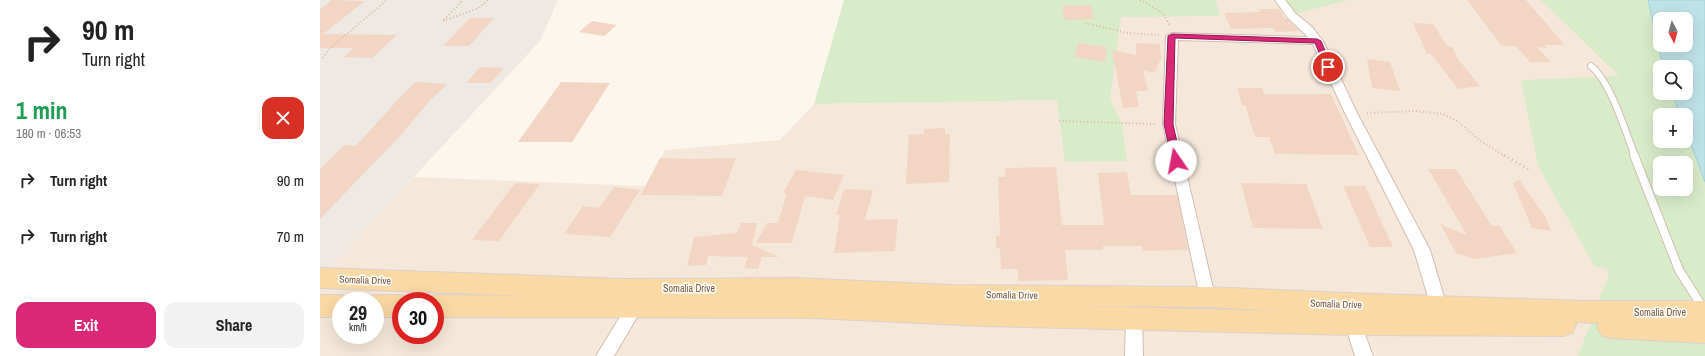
<!DOCTYPE html>
<html lang="en">
<head>
<meta charset="utf-8">
<style>
  body { margin:0; font-family:"Archivo Narrow",sans-serif; background:#f2f2f2; color:#222; height:100vh; display:flex; flex-direction:column; font-size:15px; white-space:nowrap }
  * { box-sizing:border-box; margin:0 }
  p { font-size:13px; color:#767676 }
  .icon { flex:none; width:22px; height:22px; fill:none; stroke:currentColor; stroke-width:2; stroke-linecap:round; stroke-linejoin:round }
  .map { position:relative; flex:1; overflow:hidden }
  .drawer { display:flex; flex-direction:column; background:#fff; width:320px }
  .drawer>* { flex:none }
  .top-card { background:#fff; color:#222; overflow:hidden }
  .needle { width:26px; rotate:174deg }
  .tools { position:absolute; left:1333px; top:12px; display:grid; gap:8px }
  .tools a { display:grid; place-items:center; width:40px; height:40px; border-radius:8px; background:#fff; box-shadow:0 4px 16px #0002; font-size:20px }
  .speed { position:absolute; left:12px; top:292px; display:flex; gap:8px; font-size:20px; font-weight:700; text-align:center }
  .speed>* { display:grid; place-content:center; width:52px; height:52px; border-radius:50%; background:#fff; box-shadow:0 4px 16px #0002; line-height:1 }
  .speed small { font-size:10px; font-weight:400 }
  .speed .limit { border:6px solid #d22; background:#fff; color:#111 }
  .pin { position:absolute; display:grid; place-items:center; width:34px; height:34px; color:#fff; margin:-17px; border:2px solid #fff; border-radius:50%; box-shadow:0 1px 4px #0007 }
  .me { position:absolute; width:44px; margin:-22px; rotate:348deg; stroke-linejoin:round; filter:drop-shadow(0 0 3px #0008) }
  .turn { display:flex; align-items:center; gap:14px; height:84px; padding:0 16px; font-size:18px }
  .turn .icon { width:52px; height:52px; stroke-width:2.5 }
  .turn b { display:block; font-size:28px; line-height:34px }
  .round { display:grid; place-items:center; flex:none; width:42px; height:42px; border-radius:12px; background:#f2f2f2 }
  .overview { display:flex; align-items:center; justify-content:space-between; height:68px; padding:0 16px }
  h1 { font-size:24px; font-weight:800; line-height:30px; color:#1e9e55 }
  .primary-button { display:flex; gap:8px; margin-top:auto; padding:8px 16px }
  .primary-button a { flex:1; height:46px; border-radius:12px; background:#db2777; color:#fff; font-size:16px; font-weight:800; line-height:46px; text-align:center }
  .primary-button a+a { background:#f2f2f2; color:#222 }
  ul { padding:0; list-style:none }
  li { display:flex; align-items:center; gap:12px; height:56px; padding:0 16px }
  li div { flex:1 }
  li b { display:block; font-size:15px }
  li em { font-style:normal }
  main { display:flex; flex:1; min-height:0 }
  .map>svg:first-child { display:block }
  .residential { fill:#f5e8da; fill-rule:evenodd }
  .industrial { fill:#efe9e4 }
  .green { fill:#d8ecc9; fill-rule:evenodd }
  .water { fill:#bfe3e8; stroke:#a5d3da; fill-rule:evenodd }
  .building { fill:#f3d5c3 }
  .lines { fill:none; stroke-linecap:round; stroke-linejoin:round }
  .service-far1-casing { stroke:#d1beb0; stroke-width:8 }
  .service-casing { stroke:#d1beb0; stroke-width:10 }
  .minor-casing { stroke:#d1beb0; stroke-width:2 }
  .primary-casing { stroke:#dad1cd; stroke-width:2 }
  .path-far1 { stroke:#d9b8a5; stroke-width:2; stroke-dasharray:1 2.5; stroke-linecap:butt }
  .path { stroke:#d9b8a5; stroke-width:2.5; stroke-dasharray:1 3.5; stroke-linecap:butt }
  .service-far1 { stroke:#fff; stroke-width:6 }
  .service { stroke:#fff; stroke-width:8 }
  .minor { fill:#fff; fill-rule:evenodd }
  .primary { fill:#fbd9a5; fill-rule:evenodd }
  .route { fill:#db2777; stroke:#8e194d }
  .labels { text-anchor:middle; dominant-baseline:central; stroke-width:3.5; stroke-linejoin:round; paint-order:stroke }
  .street-label { font-size:10px; fill:#7a5c4d; stroke:#fffaf3 }
</style>
</head>
<body>
<main>
<section class="drawer">
<div class="top-card">
<div class="turn"><svg class="icon" aria-label="right" viewBox="0 0 24 24"><path d="M7 20v-9h11M14 6l5 5-5 5"/></svg><div><b>90 m</b>Turn right</div></div>
</div>
<div class="overview"><div><h1>1 min</h1><p>180 m · 06:53</p></div><a class="round" style="background:#d93025;color:#fff"><svg class="icon" aria-label="close" viewBox="0 0 24 24"><path d="M6 6l12 12M18 6L6 18"/></svg></a></div>
<ul>
<li><svg class="icon" aria-label="right" viewBox="0 0 24 24"><path d="M7 20v-9h11M14 6l5 5-5 5"/></svg><div><b>Turn right</b></div><em>90 m</em></li>
<li><svg class="icon" aria-label="right" viewBox="0 0 24 24"><path d="M7 20v-9h11M14 6l5 5-5 5"/></svg><div><b>Turn right</b></div><em>70 m</em></li>
</ul>
<div class="primary-button"><a>Exit</a><a>Share</a></div>
</section>
<div class="map">
<svg width="1385" height="356" viewBox="0 0 1385 356">
  <rect width="100%" height="100%" fill="#fdf6ec"/>
  <!-- residential -->
  <path class="residential" d="M730 0H1287L1299 76 1312 278 1264 356H0V278L94 177 325 186 345 150 460 140 494 104 737 100ZM21 301H55V335H21ZM81 301H115V335H81Z"/>
  <!-- industrial -->
  <path class="industrial" d="M0 0H238L220 41 0 278Z"/>
  <!-- green -->
  <path class="green" d="M524 0H896L900 16 801 17 790 99 802 124 807 161 745 162 737 100 494 104Z
    M960 0H1029L971 15Z
    M1221 0H1328L1343 67H1340V93H1352L1360 115H1340V141H1366V131L1385 182V356H1258L1289 274 1286 268 1275 267 1218 166 1201 80 1299 76ZM1340 163H1366V189H1340Z"/>
  <!-- water -->
  <path class="water" d="M1328 0H1385V182L1366 131V115H1360L1352 93H1366V67H1343ZM1340 19H1366V45H1340Z"/>
  <!-- building -->
  <path class="building" d="M12 0 45 1 3 34 77 35 52 58 23 57 34 48H0V9Z
    M1147 0H1206L1245 45H1225L1227 48 1217 47 1231 62H1210L1197 47 1181 45Z
    M771 5 774 19 744 20 742 6Z
    M940 9H959L965 19H967L979 31 956 32 953 28 911 29 904 13 941 12Z
    M150 18H174L149 46H123Z
    M272 21 297 25 284 36 259 32Z
    M1093 23 1113 24 1128 47H1132L1138 59 1160 86 1138 89 1111 54H1107Z
    M758 43 787 47 785 62 754 57Z
    M816 43 840 44 841 59 834 73 823 70 828 91H816L819 107 803 108 792 50 816 55Z
    M1047 59 1070 62 1080 91 1052 88Z
    M160 67 184 68 171 83H146Z
    M96 82 128 84 111 99 81 135 0 219V169L24 145 36 146 81 96Z
    M241 82 290 83 252 142H198Z
    M917 88H942L944 94H1011L1039 155 955 154 949 137H935L925 105H922Z
    M625 128V134H630L629 182 586 184 589 135 604 134V129Z
    M340 158 369 159 416 158 402 196 321 195Z
    M736 167 742 225H784L778 173 807 172 811 195H857L868 250 823 251 822 246H783V250H745L748 280 698 281V269H681L680 248 676 249V236L680 235 678 177H686L685 168Z
    M1108 169H1136L1172 226 1179 225 1197 253 1154 259 1136 253 1120 224 1147 235Z
    M476 170 524 175 513 200 485 196 472 243H436L447 223H458L467 193H463Z
    M1199 180 1225 216 1231 231 1212 228 1193 183Z
    M195 183 220 184 179 241 152 240Z
    M921 183 986 184 1003 229 933 228Z
    M1023 186H1045L1073 247H1050Z
    M294 187 320 190 290 237 244 234 263 206 279 208Z
    M524 189 553 190 545 220 578 219 575 251 514 253 520 215H516Z
    M421 223H437L432 245 459 257H442L438 269 424 268 428 257 388 256 386 265 367 266 374 237 417 233Z"/>
  <g class="lines">
    <!-- service-far1 casing -->
    <g class="service-far1-casing">
      <path id="service-far1" d="M1271 66C1291 82 1305 131 1315 156"/>
    </g>
    <!-- service casing -->
    <g class="service-casing">
      <path id="service" d="M1314 155 1359 270 1385 311"/>
    </g>
    <!-- minor casing -->
    <g class="minor-casing">
      <path id="minor" d="M955 0H965L975 13 992 27 1003 41 1037 113 1110 250 1127 307 1125 312 1119 314 1113 312 1111 307 1094 250 1025 113 993 44 858 40 855 124 895 297 893 302 887 304 881 302 843 124 846 36 852 33 988 37 967 17Z
        M315 300 321 302 323 307 294 356H276L309 302Z
        M814 312 820 314 822 319 823 356H805L806 319 808 314Z
        M1033 317 1039 319 1053 356H1035L1025 324 1027 319Z"/>
    </g>
    <!-- primary casing -->
    <g class="primary-casing">
      <path id="primary" d="M0 268 305 279 475 278 630 285 887 287 1026 293 1267 301H1385V343L1290 338 1281 335 1277 327 1279 323 1255 322 1256 325 1252 333 1243 336 1033 335 666 326 494 318 115 317V301H105L106 299 115 295 210 296 0 288ZM754 306 887 307 964 311Z
        M0 295H21L30 299 31 301H21V317H0Z
        M55 295H81L90 299 91 301H81V317H55V301H45L46 299Z"/>
    </g>
    <!-- path-far1 -->
    <path class="path-far1" d="M820 0 843 13 850 26
      M124 20 143 0
      M123 21 159 8 168 0
      M766 23 807 33 839 35
      M3 58 10 48 67 0
      M1047 113 1095 111 1123 114 1137 121 1162 142 1185 156
      M739 121 836 124"/>
    <!-- path -->
    <path class="path" d="M1184 155 1211 171"/>
    <!-- service-far1 -->
    <use href="#service-far1" class="service-far1"/>
    <!-- service -->
    <use href="#service" class="service"/>
    <!-- minor -->
    <use href="#minor" class="minor"/>
    <!-- primary -->
    <use href="#primary" class="primary"/>
  </g>
  <!-- route -->
  <path class="route" d="M852 34 997 39 1001 41 1012 67 1006 69 995 43 855 38 853 124 861 161 856 164 852 161 844 124 848 36Z"/>
  <g class="labels">
    <!-- street labels -->
    <g class="street-label">
      <text transform="translate(45 280) rotate(2)">Somalia Drive</text>
      <text x="369" y="288">Somalia Drive</text>
      <text transform="translate(692 295) rotate(1)">Somalia Drive</text>
      <text transform="translate(1016 304) rotate(2)">Somalia Drive</text>
      <text x="1340" y="312">Somalia Drive</text>
    </g>
  </g>
</svg>
<div class="tools">
<a><svg class="needle" viewBox="-14 -14 28 28"><path d="M0-13l5 13h-10z" fill="#e53935"/><path d="M0 13l5-13h-10z" fill="#767676"/></svg></a>
<a><svg class="icon" aria-label="search" viewBox="0 0 24 24"><circle cx="10" cy="10" r="6"/><path d="M15 15l6 6"/></svg></a>
<a>+</a>
<a>−</a>
</div>
<div class="speed"><div>29<small>km/h</small></div><div class="limit">30</div></div>
<div class="pin" style="left:1008px;top:67px;background:#d93025"><svg class="icon" aria-label="arrive" viewBox="0 0 24 24"><path d="M6 21V4h12l-3 4 3 4H6"/></svg></div>
<svg class="me" style="left:856px;top:161px" viewBox="-20 -20 40 40"><circle r="19" fill="#fff"/><path d="M0-13L10 11 0 6-10 11z" fill="#db2777"/></svg>
</div>
</main>
</body>
</html>
